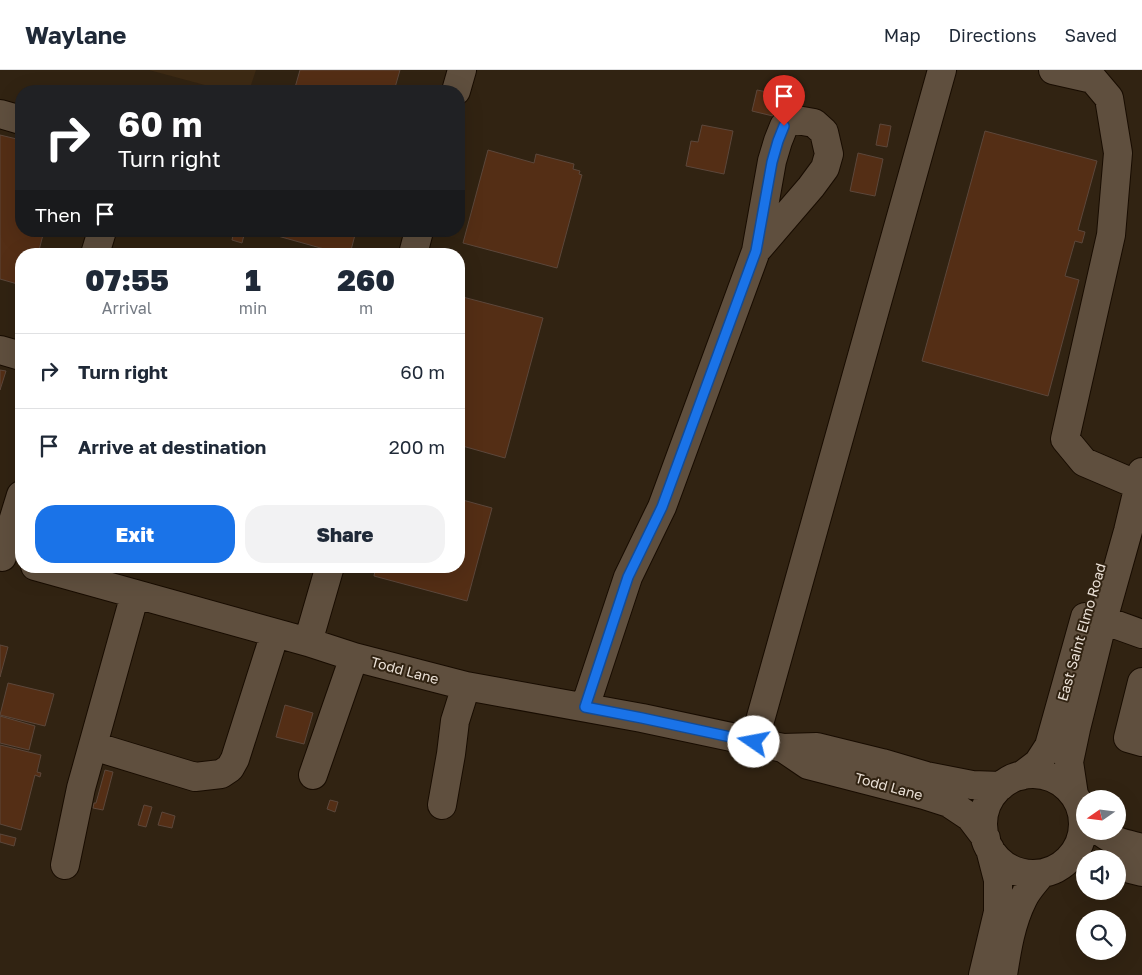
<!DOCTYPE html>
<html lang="en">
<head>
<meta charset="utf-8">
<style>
  body { margin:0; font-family:"Golos Text",sans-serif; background:#f2f2f3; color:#1f2937; height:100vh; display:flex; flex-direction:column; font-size:19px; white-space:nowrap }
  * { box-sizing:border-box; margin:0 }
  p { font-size:16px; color:#747a83 }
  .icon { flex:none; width:28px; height:28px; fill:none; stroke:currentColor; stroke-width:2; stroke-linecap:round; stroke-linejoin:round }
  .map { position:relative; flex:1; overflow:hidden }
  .side { position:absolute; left:15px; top:178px; width:450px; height:325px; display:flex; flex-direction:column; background:#fff; border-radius:20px; box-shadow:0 5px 20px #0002 }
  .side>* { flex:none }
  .guide { position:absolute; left:15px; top:15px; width:450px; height:152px; border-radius:20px; box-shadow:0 5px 20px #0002; background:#202124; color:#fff; overflow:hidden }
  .needle { width:32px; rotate:256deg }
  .fabs { position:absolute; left:1076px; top:720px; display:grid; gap:10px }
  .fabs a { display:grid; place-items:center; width:50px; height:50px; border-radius:50%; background:#fff; box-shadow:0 5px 20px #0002; font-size:25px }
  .pin { position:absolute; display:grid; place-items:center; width:42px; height:42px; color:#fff; margin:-51px -21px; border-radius:50% 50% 50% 0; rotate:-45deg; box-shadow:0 0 5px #0007 }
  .pin .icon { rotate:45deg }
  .me { position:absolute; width:55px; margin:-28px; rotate:282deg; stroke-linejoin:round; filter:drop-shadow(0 0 4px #0008) }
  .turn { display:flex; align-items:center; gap:18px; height:105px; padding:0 20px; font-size:22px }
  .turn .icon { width:65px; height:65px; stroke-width:2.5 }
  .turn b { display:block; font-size:35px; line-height:42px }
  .then { display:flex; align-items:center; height:48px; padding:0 20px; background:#0003; gap:10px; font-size:19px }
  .eta { display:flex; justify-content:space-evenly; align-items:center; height:85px; text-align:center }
  .eta b { font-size:30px; font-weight:800; line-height:35px }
  .cta { display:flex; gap:10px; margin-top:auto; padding:10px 20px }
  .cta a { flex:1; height:58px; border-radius:20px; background:#1a73e8; color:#fff; font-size:20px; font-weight:800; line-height:58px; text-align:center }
  .cta a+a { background:#f2f2f3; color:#1f2937 }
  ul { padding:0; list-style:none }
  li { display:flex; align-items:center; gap:15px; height:75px; padding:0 20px; border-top:1px solid #e0e1e3 }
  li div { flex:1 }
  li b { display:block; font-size:19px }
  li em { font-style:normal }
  header { display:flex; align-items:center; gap:30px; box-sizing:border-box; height:70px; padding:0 25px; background:#fff; border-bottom:1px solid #e0e1e3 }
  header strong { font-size:24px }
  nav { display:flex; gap:28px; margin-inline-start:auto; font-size:18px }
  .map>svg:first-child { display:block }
  .built { fill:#3d2a14 }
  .building { fill:#542e15; stroke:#5c473b }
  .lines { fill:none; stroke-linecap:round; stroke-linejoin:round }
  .minor-casing { stroke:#180c01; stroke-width:30 }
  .minor { stroke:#5f4f3e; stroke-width:28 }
  .route-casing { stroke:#114b97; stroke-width:12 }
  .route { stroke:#1a73e8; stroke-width:9 }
  .labels { text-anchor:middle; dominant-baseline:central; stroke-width:4; stroke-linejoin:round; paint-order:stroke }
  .street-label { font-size:14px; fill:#ebe1d7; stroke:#312312 }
</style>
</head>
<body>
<header>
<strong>Waylane</strong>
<nav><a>Map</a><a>Directions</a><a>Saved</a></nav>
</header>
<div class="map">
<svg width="1142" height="905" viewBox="0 0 1142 905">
  <rect width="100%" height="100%" fill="#312312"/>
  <!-- built -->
  <path class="built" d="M149 0H256L249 21H227Z"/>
  <!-- building -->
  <path class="building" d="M300 0H400L394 21H294Z
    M757 20 782 25 777 47 752 41Z
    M880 54 891 56 887 77 876 75Z
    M702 55 733 61 724 104 686 96 691 71 698 72Z
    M985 61 1097 91 1078 160 1085 162 1082 173 1075 171 1065 206 1079 210 1048 326 922 291Z
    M0 65 21 70V161H44L38 184H21V215L0 209Z
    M488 80 534 93 536 84 574 94 573 99 580 101 579 104 582 105 557 198 463 173Z
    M858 83 883 89 875 126 850 121Z
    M234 161H245L242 173 232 170Z
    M260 161H356L350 184H342Z
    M459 226 543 248 505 388 459 375Z
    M0 300 6 301 0 320Z
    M459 429 492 438 467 531 374 506 376 496H459Z
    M0 575 8 577 0 607Z
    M8 613 54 624 45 656 0 645Z
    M285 635 313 643 304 674 276 667Z
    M0 646 35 656 29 680 0 673Z
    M0 675 41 685 37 702 41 703 40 707 35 705 21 760 0 754Z
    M105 700 113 702 103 740 93 738 94 733H96Z
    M330 730 338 732 335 742 327 739Z
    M144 735 152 737 146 757 138 755Z
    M162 742 175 746 172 758 158 755Z
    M0 764 16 768 14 776 0 772Z"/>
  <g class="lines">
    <!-- minor casing -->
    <g class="minor-casing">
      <path id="minor" d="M1053 0 1093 9 1109 28 1118 83 1111 165 1065 369 1084 392 1138 415
        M456 21 462 0
        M0 44 21 50
        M95 184 102 161
        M413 184 419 161
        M0 280 21 286
        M2 487 21 425
        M35 496 308 572 354 587 466 616 642 648 783 678 817 677 882 693 926 706 972 715 1001 716
        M1103 550 1142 564
        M308 572 330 496
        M1142 612 1128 668 1142 672
        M585 637 628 507 662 437 756 181 772 91 778 71 784 56 791 49 814 53 824 62 829 84 825 98 811 117 756 181
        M754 672 942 0
        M93 676 195 707 221 704 230 698 235 689 275 563
        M783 678 808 695 924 725 949 733 970 747 986 768
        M983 754a50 50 0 1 1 100 0a50 50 0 1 1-100 0Z
        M313 705 354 587
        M1021 706 1038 693 1049 676 1085 547
        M1074 725 1069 692 1076 659 1103 550 1128 461 1142 402
        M442 735 451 684 455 651 466 616
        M1100 761C1112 772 1127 774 1142 778
        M65 795 81 718 135 524
        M1118 796 1142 802
        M983 905 998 842V810L990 779
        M1003 905C1007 879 1011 853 1023 829 1027 820 1035 812 1041 804"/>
    </g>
    <!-- minor -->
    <use href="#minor" class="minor"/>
  </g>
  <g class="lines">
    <!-- route casing -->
    <g class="route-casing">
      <path id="route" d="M754 672 642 648 585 637 628 507 662 437 756 181 772 92 778 71 784 56"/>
    </g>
    <!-- route -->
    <use href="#route" class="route"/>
  </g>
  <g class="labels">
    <!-- street labels -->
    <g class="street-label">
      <text transform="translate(1081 562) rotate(-74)">East Saint Elmo Road</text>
      <text transform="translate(405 600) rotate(15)">Todd Lane</text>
      <text transform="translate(889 716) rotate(15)">Todd Lane</text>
    </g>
  </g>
</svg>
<div class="fabs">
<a><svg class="needle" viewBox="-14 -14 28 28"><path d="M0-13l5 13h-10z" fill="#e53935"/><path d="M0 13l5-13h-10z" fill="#747a83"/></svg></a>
<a><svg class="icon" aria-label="sound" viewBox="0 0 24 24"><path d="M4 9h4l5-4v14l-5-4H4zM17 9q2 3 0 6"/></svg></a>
<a><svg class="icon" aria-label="search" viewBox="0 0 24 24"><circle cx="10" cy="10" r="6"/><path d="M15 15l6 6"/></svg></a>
</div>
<div class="pin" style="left:784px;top:56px;background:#d93025"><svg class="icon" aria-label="arrive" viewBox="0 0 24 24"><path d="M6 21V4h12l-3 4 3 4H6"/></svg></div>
<svg class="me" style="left:754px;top:672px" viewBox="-20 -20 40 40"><circle r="19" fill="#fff"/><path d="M0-13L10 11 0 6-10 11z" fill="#1a73e8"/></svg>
<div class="guide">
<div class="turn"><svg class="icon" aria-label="right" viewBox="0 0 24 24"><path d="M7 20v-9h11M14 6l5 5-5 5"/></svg><div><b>60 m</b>Turn right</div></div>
<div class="then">Then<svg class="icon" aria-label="arrive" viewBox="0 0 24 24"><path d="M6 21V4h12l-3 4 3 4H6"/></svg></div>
</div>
<section class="side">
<div class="eta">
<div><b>07:55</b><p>Arrival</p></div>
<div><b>1</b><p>min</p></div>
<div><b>260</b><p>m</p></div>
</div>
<ul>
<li><svg class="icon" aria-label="right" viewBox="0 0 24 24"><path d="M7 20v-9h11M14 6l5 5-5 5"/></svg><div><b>Turn right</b></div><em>60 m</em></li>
<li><svg class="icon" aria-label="arrive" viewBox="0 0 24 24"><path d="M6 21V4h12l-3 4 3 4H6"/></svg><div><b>Arrive at destination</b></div><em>200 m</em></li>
</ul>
<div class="cta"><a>Exit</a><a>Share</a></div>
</section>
</div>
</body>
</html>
